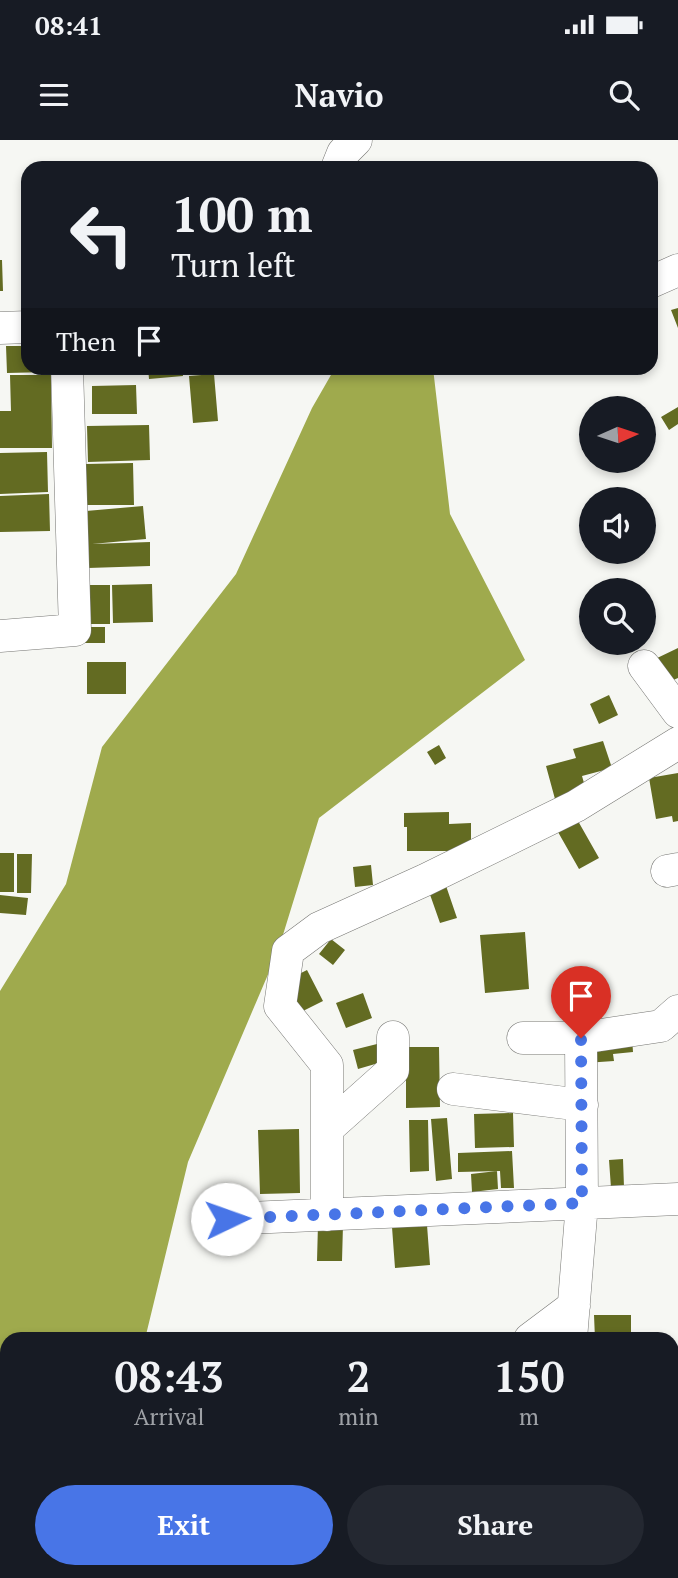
<!DOCTYPE html>
<html lang="en">
<head>
<meta charset="utf-8">
<style>
  body { margin:0; font-family:"PT Serif",serif; background:#242831; color:#f1f3f6; height:100vh; display:flex; flex-direction:column; font-size:26px; white-space:nowrap }
  * { box-sizing:border-box; margin:0 }
  p { font-size:23px; color:#9ea1a6 }
  .icon { flex:none; width:38px; height:38px; fill:none; stroke:currentColor; stroke-width:2; stroke-linecap:round; stroke-linejoin:round }
  .map { position:relative; flex:1; overflow:hidden }
  .side { position:absolute; left:0px; top:1192px; width:679px; height:247px; display:flex; flex-direction:column; background:#171b24; border-radius:21px 21px 0 0; box-shadow:0 4px 10px #0003 }
  .side>* { flex:none }
  .banner { position:absolute; left:21px; top:21px; width:637px; height:214px; border-radius:21px; box-shadow:0 4px 10px #0003; background:#171b24; color:#f1f3f6; overflow:hidden }
  .needle { width:46px; rotate:87deg }
  .fabs { position:absolute; left:579px; top:256px; display:grid; gap:14px }
  .fabs a { display:grid; place-items:center; width:77px; height:77px; border-radius:50%; background:#171b24; box-shadow:0 4px 10px #0003; font-size:35px }
  .pin { position:absolute; display:grid; place-items:center; width:60px; height:60px; color:#fff; margin:-72px -30px; border-radius:50% 50% 50% 0; rotate:-45deg; box-shadow:0 0 7px #0007 }
  .pin .icon { rotate:45deg }
  .me { position:absolute; width:77px; margin:-38px; rotate:87deg; stroke-linejoin:round; filter:drop-shadow(0 0 5px #0008) }
  .turn { display:flex; align-items:center; gap:24px; height:147px; padding:0 35px; font-size:32px }
  .turn .icon { width:91px; height:91px; stroke-width:2.5 }
  .turn b { display:block; font-size:49px; line-height:60px }
  .then { display:flex; align-items:center; height:66px; padding:0 35px; background:#0003; gap:14px; font-size:26px }
  .eta { display:flex; justify-content:space-evenly; align-items:center; height:119px; text-align:center }
  .eta b { font-size:42px; font-weight:700; line-height:49px }
  .primary-button { display:flex; gap:14px; margin-top:auto; padding:14px 35px }
  .primary-button a { flex:1; height:80px; border-radius:42px; background:#4875e7; color:#fff; font-size:28px; font-weight:700; line-height:80px; text-align:center }
  .primary-button a+a { background:#242831; color:#f1f3f6 }
  .status { display:flex; justify-content:space-between; align-items:center; height:49px; padding:0 35px; background:#171b24; direction:ltr }
  .status svg { height:19px; fill:currentColor }
  header { display:flex; justify-content:space-between; align-items:center; height:91px; padding:0 35px; background:#171b24; font-size:32px; font-weight:700 }
  .map>svg:first-child { display:block }
  .water { fill:#9faa4d }
  .building { fill:#636b22 }
  .lines { fill:none; stroke-linecap:round; stroke-linejoin:round }
  .minor-casing { stroke:#767673; stroke-width:33 }
  .minor { stroke:#fff; stroke-width:32 }
  .route { stroke:#4875e7; stroke-width:12; stroke-dasharray:0 21.6 }
</style>
</head>
<body>
<div class="status"><b>08:41</b><svg viewBox="0 0 49 12"><path d="M0 12V9h3v3zM5 12V6h3v6zM10 12V3h3v9zM15 12V0h3v12zM26 1h20v11H26zM47 4h2v5h-2z"/></svg></div>
<header><svg class="icon" aria-label="menu" viewBox="0 0 24 24"><path d="M4 6h16M4 12h16M4 18h16"/></svg>Navio<svg class="icon" aria-label="search" viewBox="0 0 24 24"><circle cx="10" cy="10" r="6"/><path d="M15 15l6 6"/></svg></header>
<div class="map">
<svg width="678" height="1438" viewBox="0 0 678 1438">
  <rect width="100%" height="100%" fill="#f6f7f3"/>
  <!-- water -->
  <path class="water" d="M335 228H433L450 374 525 520 319 678 278 811 188 1022 145 1199H7V1357L0 1356V851L66 744 102 607 236 434 312 268Z"/>
  <!-- building -->
  <path class="building" d="M0 120H2L3 151H0Z
    M678 168V188L671 170Z
    M6 206H28V228H48V232L7 233Z
    M148 228H182L183 236 149 239Z
    M183 228H216V233L184 234Z
    M214 234 218 281 193 283 189 236Z
    M10 235H51L52 308H0V271H11Z
    M136 245 137 274H92V246Z
    M678 267V284L669 290 661 277Z
    M149 285 150 320 88 322 87 286Z
    M47 312 48 352 0 354V313Z
    M133 323 134 365H86V324Z
    M49 354 50 391 0 392V356Z
    M143 366 146 399 92 404 150 402V426L88 428V404L86 371Z
    M152 444 153 482 113 483 112 445Z
    M90 445H110V484H90Z
    M83 487H105V503H83Z
    M678 508V538L664 544 653 520Z
    M87 522H126V554H87Z
    M609 555 618 575 599 584 590 564Z
    M603 601 612 628 582 636 586 650 555 659 546 626 576 618 573 609Z
    M439 605 446 618 435 625 427 612Z
    M678 633V681L673 682 672 676 656 679 649 638Z
    M449 672V684L471 683V711H407V687H404V673Z
    M578 681 599 718 579 729 558 692Z
    M0 713H14V752H0Z
    M17 714H32L31 753H17Z
    M371 725 373 745 355 747 353 727Z
    M444 740 457 778 440 783 427 746Z
    M0 755 28 758 26 775 0 773Z
    M525 792 529 849 485 853 480 795Z
    M331 799 345 810 333 825 319 814Z
    M307 830 323 861 301 872 285 841Z
    M363 853 372 878 346 888 336 863Z
    M632 897 633 912 613 914 614 921 585 923 583 901Z
    M377 904 382 922 358 929 353 910Z
    M406 907H439L440 967 406 968Z
    M513 973 514 1007 475 1008 474 974Z
    M447 978 452 1039 436 1041 431 979Z
    M409 980H428L429 1031 410 1032Z
    M299 989 300 1053 260 1054 258 990Z
    M512 1011 514 1048H501L500 1031 458 1032V1013Z
    M623 1019 624 1047 611 1048 609 1020Z
    M497 1031 498 1049 472 1052 471 1034Z
    M318 1084 343 1085 342 1121H317Z
    M427 1085 430 1125 395 1128 392 1087Z
    M594 1175H631V1199H595Z
    M505 1432H569V1438H505Z"/>
  <g class="lines">
    <!-- minor casing -->
    <g class="minor-casing">
      <path id="minor" d="M337 28 343 13 356 0
        M651 142 678 130
        M0 188 28 187
        M0 496 75 490 67 228
        M644 526 678 572
        M667 731 678 729
        M523 898H581L661 886 678 871
        M453 949 582 965
        M327 989 393 930V897
        M327 1075V925L280 866 288 811 319 788 425 740 576 666 678 603
        M227 1079 678 1059
        M530 1199 574 1166
        M571 1199 582 1063 581 898
        M582 1432V1438
        M421 1438V1432"/>
    </g>
    <!-- minor -->
    <use href="#minor" class="minor"/>
  </g>
  <g class="lines">
    <!-- route -->
    <path class="route" d="M227 1079 582 1063 581 898"/>
  </g>
</svg>
<div class="fabs">
<a><svg class="needle" viewBox="-14 -14 28 28"><path d="M0-13l5 13h-10z" fill="#e53935"/><path d="M0 13l5-13h-10z" fill="#9ea1a6"/></svg></a>
<a><svg class="icon" aria-label="sound" viewBox="0 0 24 24"><path d="M4 9h4l5-4v14l-5-4H4zM17 9q2 3 0 6"/></svg></a>
<a><svg class="icon" aria-label="search" viewBox="0 0 24 24"><circle cx="10" cy="10" r="6"/><path d="M15 15l6 6"/></svg></a>
</div>
<div class="pin" style="left:581px;top:898px;background:#d93025"><svg class="icon" aria-label="arrive" viewBox="0 0 24 24"><path d="M6 21V4h12l-3 4 3 4H6"/></svg></div>
<svg class="me" style="left:227px;top:1079px" viewBox="-20 -20 40 40"><circle r="19" fill="#fff"/><path d="M0-13L10 11 0 6-10 11z" fill="#4875e7"/></svg>
<div class="banner">
<div class="turn"><svg class="icon" aria-label="left" viewBox="0 0 24 24"><path d="M17 20v-9H6M10 6l-5 5 5 5"/></svg><div><b>100 m</b>Turn left</div></div>
<div class="then">Then<svg class="icon" aria-label="arrive" viewBox="0 0 24 24"><path d="M6 21V4h12l-3 4 3 4H6"/></svg></div>
</div>
<section class="side">
<div class="eta">
<div><b>08:43</b><p>Arrival</p></div>
<div><b>2</b><p>min</p></div>
<div><b>150</b><p>m</p></div>
</div>
<div class="primary-button"><a>Exit</a><a>Share</a></div>
</section>
</div>
</body>
</html>
